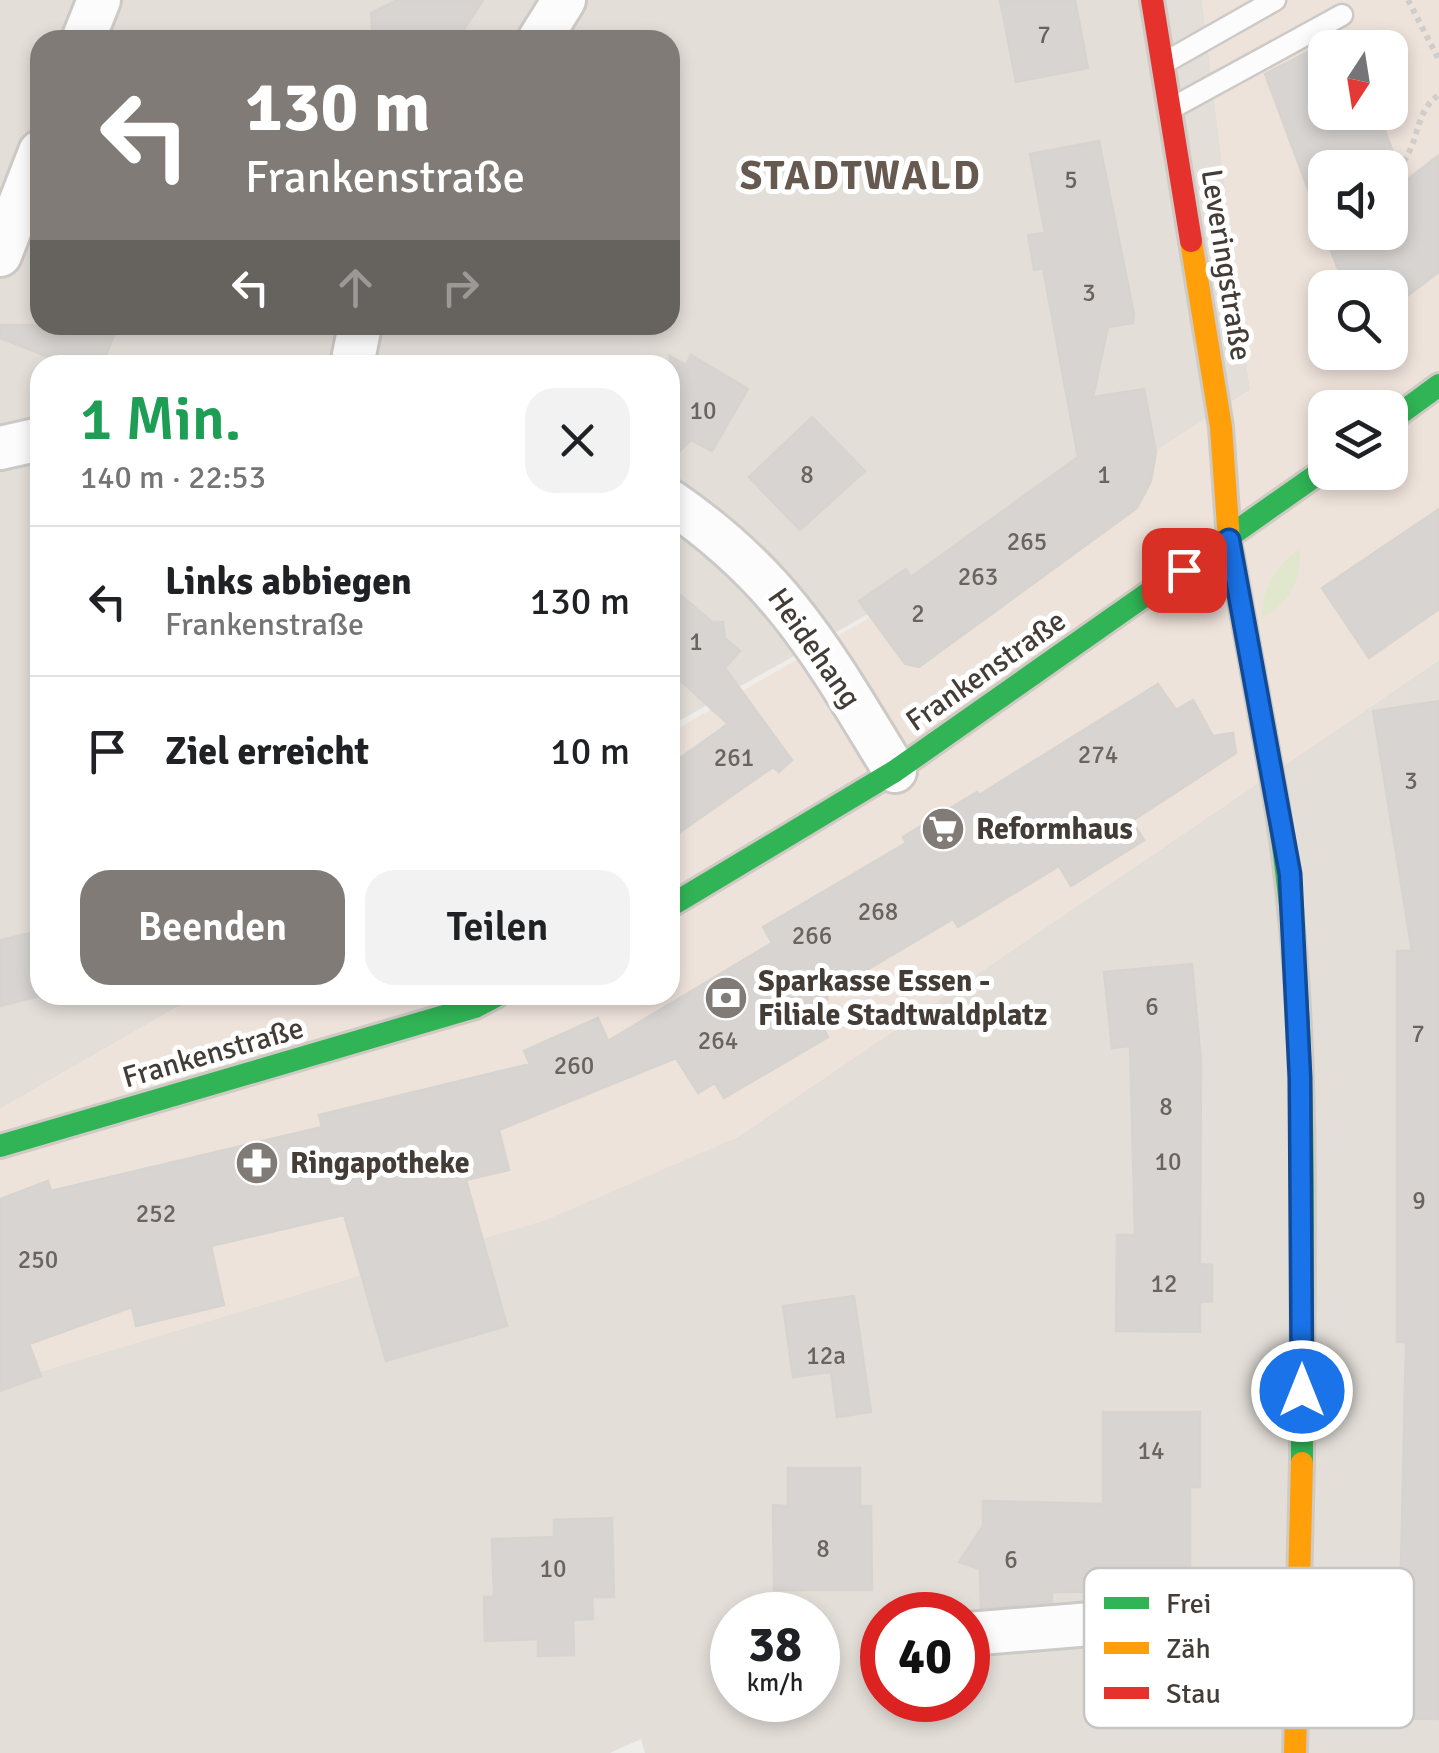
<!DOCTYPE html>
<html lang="de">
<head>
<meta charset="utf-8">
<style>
  body { margin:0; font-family:Signika,sans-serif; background:#f2f2f2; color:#202124; height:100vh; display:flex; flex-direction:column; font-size:38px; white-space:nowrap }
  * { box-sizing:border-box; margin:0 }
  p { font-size:32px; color:#757577 }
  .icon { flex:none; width:55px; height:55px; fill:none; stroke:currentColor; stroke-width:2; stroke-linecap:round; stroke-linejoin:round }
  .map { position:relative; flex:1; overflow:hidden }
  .sheet { position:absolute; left:30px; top:355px; width:650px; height:650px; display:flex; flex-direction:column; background:#fff; border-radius:30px; box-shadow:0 5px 15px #0003 }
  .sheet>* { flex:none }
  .guide { position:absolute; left:30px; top:30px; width:650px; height:305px; border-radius:30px; box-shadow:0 5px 15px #0003; background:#807b76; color:#fff; overflow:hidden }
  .needle { width:65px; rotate:192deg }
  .tools { position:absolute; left:1308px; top:30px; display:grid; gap:20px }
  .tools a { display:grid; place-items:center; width:100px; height:100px; border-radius:20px; background:#fff; box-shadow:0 5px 15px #0003; font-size:50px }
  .speed { position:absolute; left:710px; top:1592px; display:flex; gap:20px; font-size:50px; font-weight:700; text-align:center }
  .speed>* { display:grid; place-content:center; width:130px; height:130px; border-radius:50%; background:#fff; box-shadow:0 5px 15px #0003; line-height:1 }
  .speed small { font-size:25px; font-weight:400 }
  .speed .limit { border:15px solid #d22; background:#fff; color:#111 }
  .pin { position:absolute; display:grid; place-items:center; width:85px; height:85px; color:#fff; margin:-42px; border-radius:20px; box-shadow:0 5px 15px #0006 }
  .me { position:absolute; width:110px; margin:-55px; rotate:0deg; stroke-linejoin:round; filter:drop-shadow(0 0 8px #0008) }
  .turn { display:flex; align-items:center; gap:35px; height:210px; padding:0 50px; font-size:45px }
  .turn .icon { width:130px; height:130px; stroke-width:2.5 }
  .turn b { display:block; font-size:70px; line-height:85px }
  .lanes { display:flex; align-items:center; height:95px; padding:0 50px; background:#0003; justify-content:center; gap:50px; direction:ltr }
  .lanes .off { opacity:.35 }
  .round { display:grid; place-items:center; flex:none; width:105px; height:105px; border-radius:30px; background:#f2f2f2 }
  .summary { display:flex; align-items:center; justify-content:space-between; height:170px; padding:0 50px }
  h1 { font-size:60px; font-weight:600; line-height:75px; color:#1e9e55 }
  .button { display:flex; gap:20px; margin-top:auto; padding:20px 50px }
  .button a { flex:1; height:115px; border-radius:30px; background:#807b76; color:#fff; font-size:40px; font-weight:600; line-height:115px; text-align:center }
  .button a+a { background:#f2f2f2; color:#202124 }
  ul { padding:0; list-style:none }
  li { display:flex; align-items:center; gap:30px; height:150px; padding:0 50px; border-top:2px solid #e0e0e0 }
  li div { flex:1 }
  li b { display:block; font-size:38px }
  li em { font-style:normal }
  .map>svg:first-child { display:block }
  .residential { fill:#e3ded8; fill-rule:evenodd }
  .commercial { fill:#eee3db; fill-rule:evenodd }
  .grass { fill:#e1e7cc }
  .building { fill:#d7d4d1; stroke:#d7d4d0; stroke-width:2.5; fill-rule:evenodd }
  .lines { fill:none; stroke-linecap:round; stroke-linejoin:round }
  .lane-casing { stroke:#ccc9c6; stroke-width:25 }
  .street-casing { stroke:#ccc9c6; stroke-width:48 }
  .fast-casing { stroke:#cfcac3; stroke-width:28 }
  .slow-casing { stroke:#cfcac3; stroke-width:28 }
  .jam-casing { stroke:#cfcac3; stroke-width:28 }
  .path { stroke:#d0cdcb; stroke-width:6; stroke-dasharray:5 5; stroke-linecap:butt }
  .lane { stroke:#fdfcfc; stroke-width:20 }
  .street { stroke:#fdfcfc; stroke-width:42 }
  .fast { stroke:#30b455; stroke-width:22 }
  .slow { stroke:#ff9f0a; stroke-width:22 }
  .jam { stroke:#e5322d; stroke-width:22 }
  .route-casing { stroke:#114b97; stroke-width:25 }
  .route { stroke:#1a73e8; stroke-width:18 }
  .labels { text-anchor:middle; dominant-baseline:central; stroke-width:10; stroke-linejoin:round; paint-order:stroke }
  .number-label { font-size:25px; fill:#6a645f }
  .street-label { font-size:30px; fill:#443d37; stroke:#fff }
  .poi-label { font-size:30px; font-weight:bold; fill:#443d37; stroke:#fff; text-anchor:start }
  .district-label { font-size:40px; font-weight:bold; letter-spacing:2.5px; fill:#66594f; stroke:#fff }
  .key { fill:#fff; stroke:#c7c5c3; stroke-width:2.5 }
  .key-label { font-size:28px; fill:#443d37 }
</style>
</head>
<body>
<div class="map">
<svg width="1439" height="1753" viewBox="0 0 1439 1753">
  <rect width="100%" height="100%" fill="#efedea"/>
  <!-- residential -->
  <path class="residential" d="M0 0H1202L1250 390 1151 454 670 726V365H40V995H198L0 1109ZM40 40H670V325H40Z
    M1439 660V1753H645L641 1739 610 1753H0V1380L736 1138ZM732 1615H818V1700H732ZM882 1615H968V1700H882Z"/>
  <!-- commercial -->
  <path class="commercial" d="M1202 0H1439V660L736 1138 546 1220 0 1384V1109L198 995H670V733L1151 454 1250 390ZM1325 48H1390V112H1325ZM1325 168H1390V232H1325ZM1325 288H1390V352H1325ZM1325 408H1390V472H1325Z"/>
  <!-- grass -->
  <path class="grass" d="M1300 548C1301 585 1291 599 1261 620 1264 585 1272 569 1300 548Z"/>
  <!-- building -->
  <path class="building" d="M397 0H483L457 40H373L371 13Z
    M1000 0H1075L1088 68 1016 82Z
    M1348 31 1354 48H1325V112H1378L1404 182 1439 155V272L1390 309V288H1345L1265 74ZM1325 168H1390V232H1325Z
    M1099 141 1134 314 1133 323 1108 327 1093 397 1144 389 1156 452 1151 481 1137 508 919 667 905 664 859 601 906 569 911 577 1078 457 1043 268 1034 270 1028 235 1045 233 1030 154Z
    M0 325H118L102 365H69L0 338Z
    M691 355 748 389 712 451 691 440 670 461V356L686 365Z
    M812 417 865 471 800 530 749 477Z
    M1439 509V609L1369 658 1322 588Z
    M670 586 712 622H723L725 638 740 651 725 668 792 760 779 772 773 767 670 839V765L728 724 670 671Z
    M1158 684 1176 710 1193 700 1213 736 1233 733 1236 753 1132 821 1144 840 1071 886 1059 866 958 927 953 919 826 994 828 999 813 1008 828 1037 724 1098 715 1083 698 1093 676 1058 499 1130 509 1170 466 1180 507 1326 386 1361 344 1215 211 1246 224 1305 136 1326 132 1307 29 1344 41 1376 0 1391V1199L48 1181 51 1191 322 1127 319 1115 530 1064 524 1051 598 1018 608 1041 772 943 763 927 906 843 903 837 977 792 979 795Z
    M1439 701V1719L1359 1718 1360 1607 1400 1608 1406 1342H1397V951H1412L1373 711Z
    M40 931V996L0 1006V940Z
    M1192 964 1201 1061 1200 1264 1212 1265V1301L1200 1302V1332L1116 1331 1117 1235H1135L1130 1046 1112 1048 1104 972Z
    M854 1296 871 1412 837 1417 831 1372 793 1377 783 1306Z
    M1103 1412H1200V1487H1190V1591L1052 1592V1602L981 1608 980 1569 959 1562 983 1526V1501L1103 1504Z
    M788 1468H860V1506H871L872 1590H774L773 1505 788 1506Z
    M612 1518 614 1597H592L593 1619 573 1620 574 1655 538 1656V1639L485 1641 484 1597H494L492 1539 554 1537V1520Z"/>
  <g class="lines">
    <!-- lane casing -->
    <g class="lane-casing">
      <path id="lane" d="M1164 63 1275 0
        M1172 108 1342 15"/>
    </g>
    <!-- street casing -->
    <g class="street-casing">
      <path id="street" d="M83 40 99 0
        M539 40 564 0
        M0 255 40 152
        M352 365 360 325
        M0 448 40 439
        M670 501C784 579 825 657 895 771
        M968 1634 1300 1607"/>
    </g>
    <!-- fast casing -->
    <g class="fast-casing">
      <path id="fast" d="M1390 421 1439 385
        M1271 771C1313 998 1301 1233 1302 1463
        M670 906 895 771 1325 469
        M0 1146 475 1007 498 995"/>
    </g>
    <!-- slow casing -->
    <g class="slow-casing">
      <path id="slow" d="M1191 241 1221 427 1229 540 1271 771
        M1295 1753 1302 1463"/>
    </g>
    <!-- jam casing -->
    <g class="jam-casing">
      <path id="jam" d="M1152 0 1191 241"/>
    </g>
    <!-- path -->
    <path class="path" d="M1408 0 1439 60
      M1390 176C1423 150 1411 113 1439 95"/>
    <!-- lane -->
    <use href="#lane" class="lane"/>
    <!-- street -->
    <use href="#street" class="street"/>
    <!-- fast -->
    <use href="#fast" class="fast"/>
    <!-- slow -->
    <use href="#slow" class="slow"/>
    <!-- jam -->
    <use href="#jam" class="jam"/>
  </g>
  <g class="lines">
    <!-- route casing -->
    <g class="route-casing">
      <path id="route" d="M1184 570 1229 540 1290 874 1300 1078 1302 1391"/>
    </g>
    <!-- route -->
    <use href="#route" class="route"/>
  </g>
  <!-- icons -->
  <defs>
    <g id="supermarket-disc" transform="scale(2.25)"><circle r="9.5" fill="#807b76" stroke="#fff"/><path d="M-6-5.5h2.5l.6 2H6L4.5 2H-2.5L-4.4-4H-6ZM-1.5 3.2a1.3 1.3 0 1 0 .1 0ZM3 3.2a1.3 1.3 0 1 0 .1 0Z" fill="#fff"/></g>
    <g id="bank-disc" transform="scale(2.25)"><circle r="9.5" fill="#807b76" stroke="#fff"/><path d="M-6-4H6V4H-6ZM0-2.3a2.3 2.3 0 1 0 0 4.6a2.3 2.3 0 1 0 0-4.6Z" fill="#fff"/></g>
    <g id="pharmacy-disc" transform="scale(2.25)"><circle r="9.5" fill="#807b76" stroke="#fff"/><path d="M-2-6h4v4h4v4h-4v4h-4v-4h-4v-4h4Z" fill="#fff"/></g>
  </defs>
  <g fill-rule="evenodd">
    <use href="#supermarket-disc" x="943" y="829"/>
    <use href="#bank-disc" x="726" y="998"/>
    <use href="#pharmacy-disc" x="257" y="1163"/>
  </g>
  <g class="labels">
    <!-- number labels -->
    <g class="number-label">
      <text x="1044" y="34">7</text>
      <text x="1071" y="179">5</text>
      <text x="1089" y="292">3</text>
      <text x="703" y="410">10</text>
      <text x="807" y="474">8</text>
      <text x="1104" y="474">1</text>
      <text x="1027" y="541">265</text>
      <text x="978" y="576">263</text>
      <text x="918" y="613">2</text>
      <text x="696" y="641">1</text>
      <text x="1098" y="754">274</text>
      <text x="734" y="757">261</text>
      <text x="1411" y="780">3</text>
      <text x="878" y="911">268</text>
      <text x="812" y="935">266</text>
      <text x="1152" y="1006">6</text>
      <text x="1418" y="1033">7</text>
      <text x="718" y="1040">264</text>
      <text x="574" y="1065">260</text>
      <text x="1166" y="1106">8</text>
      <text x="1168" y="1161">10</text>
      <text x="1419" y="1200">9</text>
      <text x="156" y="1213">252</text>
      <text x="38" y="1259">250</text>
      <text x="1164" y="1283">12</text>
      <text x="826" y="1355">12a</text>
      <text x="1151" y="1450">14</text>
      <text x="823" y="1548">8</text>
      <text x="1011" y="1559">6</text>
      <text x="553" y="1568">10</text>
    </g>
    <!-- street labels -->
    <g class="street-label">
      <text transform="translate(1226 265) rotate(81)">Leveringstraße</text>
      <text transform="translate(814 648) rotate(55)">Heidehang</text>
      <text transform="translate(986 671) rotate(-35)">Frankenstraße</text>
      <text transform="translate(213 1053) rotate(-16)">Frankenstraße</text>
    </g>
    <!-- poi labels -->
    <g class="poi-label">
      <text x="976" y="829">Reformhaus</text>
      <text x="758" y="981">Sparkasse Essen -<tspan x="758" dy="34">Filiale Stadtwaldplatz</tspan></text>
      <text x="290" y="1163">Ringapotheke</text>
    </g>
    <!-- district labels -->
    <g class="district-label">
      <text x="861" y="176">STADTWALD</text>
    </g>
  </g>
  <!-- legend -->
  <rect x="1084" y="1568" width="330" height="160" rx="15" class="key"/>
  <rect x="1104" y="1597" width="45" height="12" fill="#30b455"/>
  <rect x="1104" y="1642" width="45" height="12" fill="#ff9f0a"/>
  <rect x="1104" y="1687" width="45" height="12" fill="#e5322d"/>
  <g class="key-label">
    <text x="1166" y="1613">Frei</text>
    <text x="1166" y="1658">Zäh</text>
    <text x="1166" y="1703">Stau</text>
  </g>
</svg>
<div class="tools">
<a><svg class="needle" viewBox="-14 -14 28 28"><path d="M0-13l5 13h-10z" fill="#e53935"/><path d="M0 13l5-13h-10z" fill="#757577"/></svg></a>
<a><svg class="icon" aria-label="sound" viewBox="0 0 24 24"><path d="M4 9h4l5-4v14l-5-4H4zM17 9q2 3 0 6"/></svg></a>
<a><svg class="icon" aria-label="search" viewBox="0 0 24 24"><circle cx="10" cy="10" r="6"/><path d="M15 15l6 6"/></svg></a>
<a><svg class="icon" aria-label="layers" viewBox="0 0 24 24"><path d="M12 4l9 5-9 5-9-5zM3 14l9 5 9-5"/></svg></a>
</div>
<div class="speed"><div>38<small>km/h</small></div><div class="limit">40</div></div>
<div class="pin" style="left:1184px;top:570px;background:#d93025"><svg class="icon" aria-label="arrive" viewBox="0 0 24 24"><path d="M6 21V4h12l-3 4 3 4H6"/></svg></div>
<svg class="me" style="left:1302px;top:1391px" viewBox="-20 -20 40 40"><circle r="17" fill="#1a73e8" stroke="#fff" stroke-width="3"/><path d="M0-11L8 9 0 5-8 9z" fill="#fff"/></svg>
<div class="guide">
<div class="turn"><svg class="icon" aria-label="left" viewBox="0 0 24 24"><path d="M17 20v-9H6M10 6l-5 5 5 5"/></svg><div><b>130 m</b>Frankenstraße</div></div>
<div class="lanes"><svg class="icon" aria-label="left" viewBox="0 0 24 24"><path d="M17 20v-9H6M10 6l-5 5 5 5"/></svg><svg class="icon off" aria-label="ahead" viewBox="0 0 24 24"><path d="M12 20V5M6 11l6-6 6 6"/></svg><svg class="icon off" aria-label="right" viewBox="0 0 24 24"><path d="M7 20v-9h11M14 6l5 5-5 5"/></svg></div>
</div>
<section class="sheet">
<div class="summary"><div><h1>1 Min.</h1><p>140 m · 22:53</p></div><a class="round"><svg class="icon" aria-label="close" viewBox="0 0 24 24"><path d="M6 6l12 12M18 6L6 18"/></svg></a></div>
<ul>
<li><svg class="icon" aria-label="left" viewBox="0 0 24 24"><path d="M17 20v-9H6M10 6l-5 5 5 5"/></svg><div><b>Links abbiegen</b><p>Frankenstraße</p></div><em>130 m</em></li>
<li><svg class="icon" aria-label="arrive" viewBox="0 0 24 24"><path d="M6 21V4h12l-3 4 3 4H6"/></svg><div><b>Ziel erreicht</b></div><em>10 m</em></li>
</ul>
<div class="button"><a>Beenden</a><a>Teilen</a></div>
</section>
</div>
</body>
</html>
